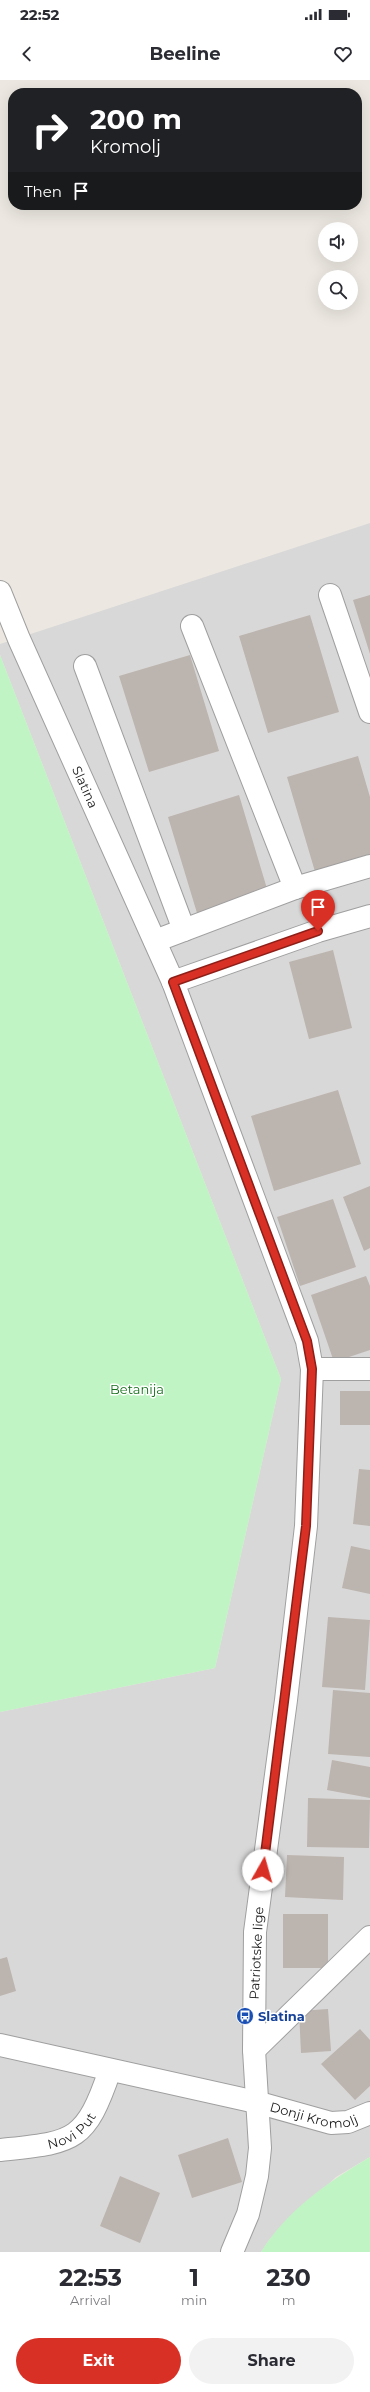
<!DOCTYPE html>
<html lang="en">
<head>
<meta charset="utf-8">
<style>
  body { margin:0; font-family:Montserrat,sans-serif; background:#f2f2f3; color:#2b2b33; height:100vh; display:flex; flex-direction:column; font-size:15px; white-space:nowrap }
  * { box-sizing:border-box; margin:0 }
  p { font-size:13px; color:#7c7c81 }
  .icon { flex:none; width:22px; height:22px; fill:none; stroke:currentColor; stroke-width:2; stroke-linecap:round; stroke-linejoin:round }
  .map { position:relative; height:2172px; overflow:hidden }
  .sheet { display:flex; flex-direction:column; background:#fff; flex:1 }
  .sheet>* { flex:none }
  .banner { position:absolute; left:8px; top:8px; width:354px; height:122px; border-radius:16px; box-shadow:0 4px 16px #0002; background:#202124; color:#fff; overflow:hidden }
  .fabs { position:absolute; left:318px; top:142px; display:grid; gap:8px }
  .fabs a { display:grid; place-items:center; width:40px; height:40px; border-radius:50%; background:#fff; box-shadow:0 4px 16px #0002; font-size:20px }
  .pin { position:absolute; display:grid; place-items:center; width:34px; height:34px; color:#fff; margin:-41px -17px; border-radius:50% 50% 50% 0; rotate:-45deg; box-shadow:0 0 4px #0007 }
  .pin .icon { rotate:45deg }
  .me { position:absolute; width:44px; margin:-22px; rotate:7deg; stroke-linejoin:round; filter:drop-shadow(0 0 3px #0008) }
  .turn { display:flex; align-items:center; gap:14px; height:84px; padding:0 16px; font-size:18px }
  .turn .icon { width:52px; height:52px; stroke-width:2.5 }
  .turn b { display:block; font-size:28px; line-height:34px }
  .then { display:flex; align-items:center; height:38px; padding:0 16px; background:#0003; gap:8px; font-size:15px }
  .eta { display:flex; justify-content:space-evenly; align-items:center; height:68px; text-align:center }
  .eta b { font-size:24px; font-weight:700; line-height:28px }
  .button { display:flex; gap:8px; margin-top:auto; padding:8px 16px }
  .button a { flex:1; height:46px; border-radius:24px; background:#d93025; color:#fff; font-size:16px; font-weight:700; line-height:46px; text-align:center }
  .button a+a { background:#f2f2f3; color:#2b2b33 }
  .status { display:flex; justify-content:space-between; align-items:center; height:28px; padding:0 20px; background:#fff; direction:ltr }
  .status svg { height:11px; fill:currentColor }
  header { display:flex; justify-content:space-between; align-items:center; height:52px; padding:0 16px; background:#fff; font-size:18px; font-weight:700 }
  .map>svg:first-child { display:block }
  .residential { fill:#d9d8d8 }
  .park { fill:#c0f4c4 }
  .building { fill:#bcb4ae }
  .lines { fill:none; stroke-linecap:round; stroke-linejoin:round }
  .minor-casing { stroke:#9f9f9f; stroke-width:24 }
  .minor { stroke:#fff; stroke-width:22 }
  .route-casing { stroke:#8d1f18; stroke-width:10 }
  .route { stroke:#d93025; stroke-width:7 }
  .labels { text-anchor:middle; dominant-baseline:central; stroke-width:3; stroke-linejoin:round; paint-order:stroke }
  .street-label { font-size:13px; fill:#1b1b1b; stroke:#fff }
  .park-label { font-size:13px; fill:#136f1a; stroke:#fff }
  .transit-label { font-size:13px; font-weight:bold; fill:#164399; stroke:#fff; text-anchor:start }
</style>
</head>
<body>
<div class="status"><b>22:52</b><svg viewBox="0 0 49 12"><path d="M0 12V9h3v3zM5 12V6h3v6zM10 12V3h3v9zM15 12V0h3v12zM26 1h20v11H26zM47 4h2v5h-2z"/></svg></div>
<header><svg class="icon" aria-label="back" viewBox="0 0 24 24"><path d="M15 5l-7 7 7 7"/></svg>Beeline<svg class="icon" aria-label="heart" viewBox="0 0 24 24"><path d="M12 20l-8-8c-3-5 5-10 8-4 3-6 11-1 8 4z"/></svg></header>
<div class="map">
<svg width="370" height="2172" viewBox="0 0 370 2172">
  <rect width="100%" height="100%" fill="#ece8e1"/>
  <!-- residential -->
  <path class="residential" d="M370 443V2077L336 2097 269 2160 261 2172H0V1632L215 1588 281 1299 0 575V564Z"/>
  <!-- park -->
  <path class="park" d="M0 575 281 1299 215 1588 0 1632Z
    M370 2077V2172H261C287 2130 328 2102 370 2077Z"/>
  <!-- building -->
  <path class="building" d="M370 515V574L353 520Z
    M310 535 339 632 268 653 239 556Z
    M190 575 219 671 149 692 119 596Z
    M358 676 370 717V778L316 795 287 697Z
    M239 715 268 812 197 833 168 737Z
    M333 870 352 948 309 959 289 882Z
    M338 1010 361 1084 274 1111 251 1036Z
    M370 1106V1168L364 1171 343 1117Z
    M333 1119 356 1187 300 1206 277 1137Z
    M366 1196 370 1206V1270L334 1282 311 1215Z
    M340 1311H370V1345H340Z
    M359 1389 370 1390V1446L353 1444Z
    M351 1466 370 1470V1514L342 1508Z
    M328 1537 370 1540 365 1610 322 1607Z
    M333 1610 370 1613V1677L328 1674Z
    M332 1680 370 1687V1718L327 1710Z
    M308 1718 370 1720 369 1768 307 1767Z
    M287 1775 344 1777 343 1820 285 1817Z
    M283 1834H328V1888H283Z
    M7 1877 16 1911 0 1916V1879Z
    M328 1929 331 1971 301 1973 299 1931Z
    M360 1949 370 1960V2006L355 2020 321 1984Z
    M228 2058 242 2102 192 2118 178 2075Z
    M120 2096 160 2113 140 2163 100 2146Z"/>
  <g class="lines">
    <!-- minor casing -->
    <g class="minor-casing">
      <g id="minor">
        <path id="s1" d="M0 512 19 559 173 902 307 1261 312 1289 306 1446 286 1620 255 1852 254 1970 260 2068 257 2096 248 2134 232 2172"/>
        <path d="M330 515 370 632"/>
        <path d="M85 586 184 850"/>
        <path d="M295 808 370 786"/>
        <path d="M155 861 295 808 192 546"/>
        <path d="M173 902 318 851 370 836"/>
        <path d="M312 1289H370"/>
        <path id="s2" d="M0 1965 256 2022 331 2043 348 2042 370 2033"/>
        <path d="M254 1970 370 1857"/>
        <path id="s3" d="M0 2070C73 2062 85 2064 110 1990"/>
      </g>
    </g>
    <!-- minor -->
    <use href="#minor" class="minor"/>
  </g>
  <g class="lines">
    <!-- route casing -->
    <g class="route-casing">
      <path id="route" d="M263 1790 306 1446 312 1289 307 1261 173 902 318 851"/>
    </g>
    <!-- route -->
    <use href="#route" class="route"/>
  </g>
  <!-- icons -->
  <defs>
    <g id="bus-disc" transform="scale(0.9)"><circle r="9.5" fill="#1a4fb4" stroke="#fff"/><path d="M-5-6H5V4H4V6H2V4H-2V6H-4V4H-5ZM-3.5-4V0h7V-4ZM-3.5 1.2v1.5H-2V1.2ZM2 1.2v1.5H3.5V1.2Z" fill="#fff"/></g>
  </defs>
  <g fill-rule="evenodd">
    <use href="#bus-disc" x="245" y="1936"/>
  </g>
  <g class="labels">
    <!-- street labels -->
    <g class="street-label">
      <text stroke="none"><textPath href="#s1" startOffset="213">Slatina</textPath></text>
      <text transform="translate(256 1873) rotate(-87)">Patriotske lige</text>
      <text stroke="none"><textPath href="#s2" startOffset="322">Donji Kromolj</textPath></text>
      <text stroke="none"><textPath href="#s3" startOffset="76">Novi Put</textPath></text>
    </g>
    <!-- park labels -->
    <g class="park-label">
      <text x="137" y="1309">Betanija</text>
    </g>
    <!-- transit labels -->
    <g class="transit-label">
      <text x="258" y="1936">Slatina</text>
    </g>
  </g>
</svg>
<div class="fabs">
<a><svg class="icon" aria-label="sound" viewBox="0 0 24 24"><path d="M4 9h4l5-4v14l-5-4H4zM17 9q2 3 0 6"/></svg></a>
<a><svg class="icon" aria-label="search" viewBox="0 0 24 24"><circle cx="10" cy="10" r="6"/><path d="M15 15l6 6"/></svg></a>
</div>
<div class="pin" style="left:318px;top:851px;background:#d93025"><svg class="icon" aria-label="arrive" viewBox="0 0 24 24"><path d="M6 21V4h12l-3 4 3 4H6"/></svg></div>
<svg class="me" style="left:263px;top:1790px" viewBox="-20 -20 40 40"><circle r="19" fill="#fff"/><path d="M0-13L10 11 0 6-10 11z" fill="#d93025"/></svg>
<div class="banner">
<div class="turn"><svg class="icon" aria-label="right" viewBox="0 0 24 24"><path d="M7 20v-9h11M14 6l5 5-5 5"/></svg><div><b>200 m</b>Kromolj</div></div>
<div class="then">Then<svg class="icon" aria-label="arrive" viewBox="0 0 24 24"><path d="M6 21V4h12l-3 4 3 4H6"/></svg></div>
</div>
</div>
<section class="sheet">
<div class="eta">
<div><b>22:53</b><p>Arrival</p></div>
<div><b>1</b><p>min</p></div>
<div><b>230</b><p>m</p></div>
</div>
<div class="button"><a>Exit</a><a>Share</a></div>
</section>
</body>
</html>
